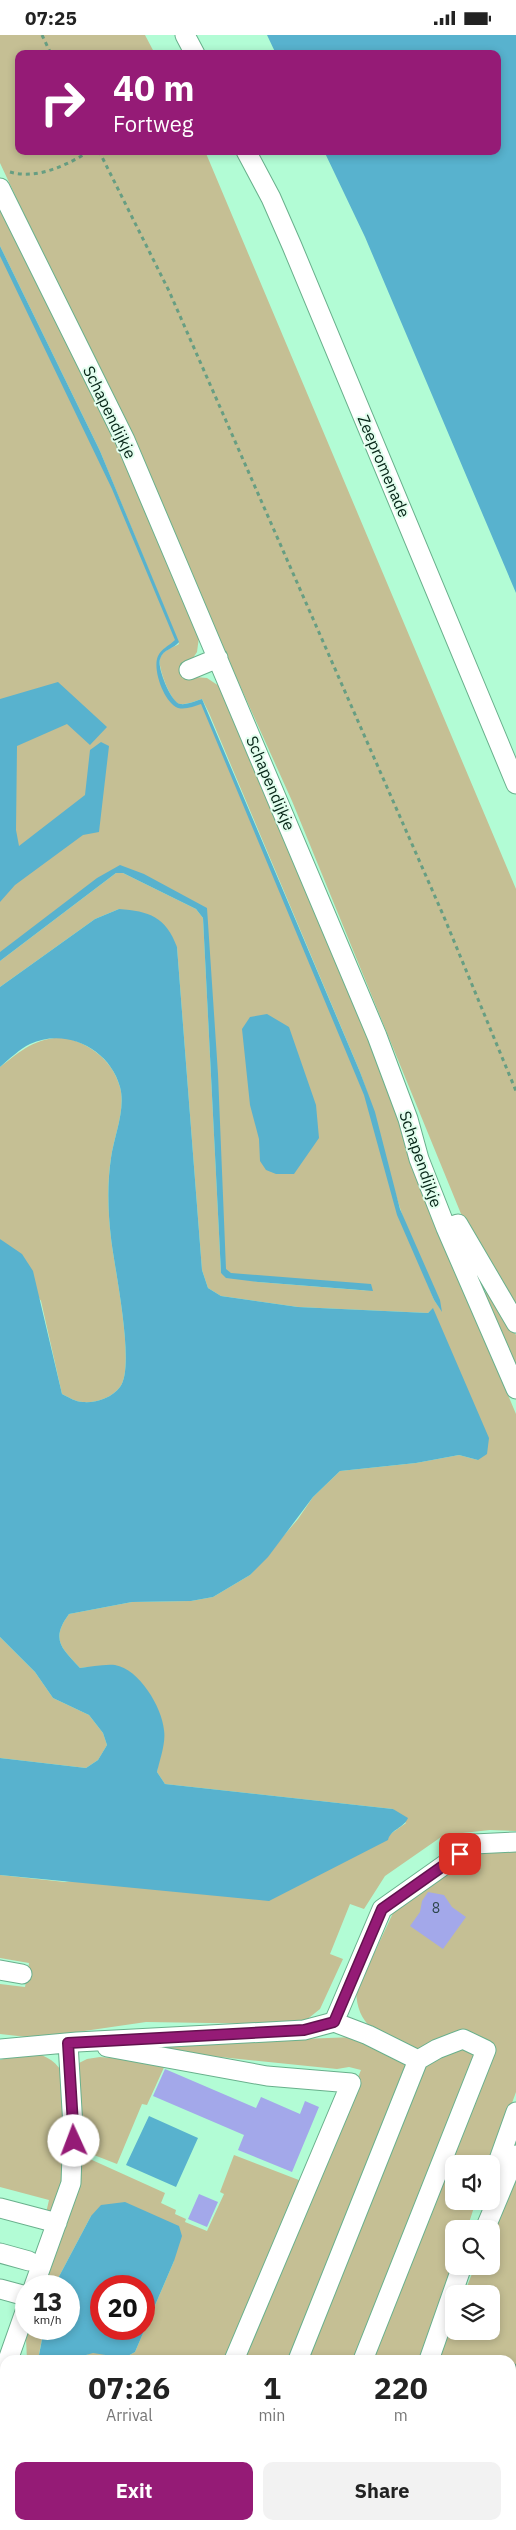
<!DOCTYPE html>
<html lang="en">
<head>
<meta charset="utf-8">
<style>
  body { margin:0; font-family:"IBM Plex Sans",sans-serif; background:#f2f2f2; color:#222; height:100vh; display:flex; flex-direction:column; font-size:19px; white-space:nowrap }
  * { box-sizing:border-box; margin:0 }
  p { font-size:16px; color:#767676 }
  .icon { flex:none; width:28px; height:28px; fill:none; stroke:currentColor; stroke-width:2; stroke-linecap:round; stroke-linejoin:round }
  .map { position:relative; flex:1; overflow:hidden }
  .drawer { position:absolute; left:0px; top:2320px; width:516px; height:175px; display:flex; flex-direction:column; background:#fff; border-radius:15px 15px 0 0; box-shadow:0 2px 8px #0003 }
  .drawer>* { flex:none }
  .hud { position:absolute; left:15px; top:15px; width:486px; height:105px; border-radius:10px; box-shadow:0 2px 8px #0003; background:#951b76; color:#fff; overflow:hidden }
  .fabs { position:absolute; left:445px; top:2120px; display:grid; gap:10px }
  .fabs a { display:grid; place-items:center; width:55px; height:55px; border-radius:10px; background:#fff; box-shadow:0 2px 8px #0003; font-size:25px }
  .speed { position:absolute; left:15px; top:2240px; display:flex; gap:10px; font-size:25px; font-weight:700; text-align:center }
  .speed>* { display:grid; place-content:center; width:65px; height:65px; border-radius:50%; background:#fff; box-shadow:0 2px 8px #0003; line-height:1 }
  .speed small { font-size:12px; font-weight:400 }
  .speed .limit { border:8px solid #d22; background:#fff; color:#111 }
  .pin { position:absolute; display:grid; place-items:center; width:42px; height:42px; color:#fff; margin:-21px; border-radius:10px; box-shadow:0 2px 8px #0006 }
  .me { position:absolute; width:55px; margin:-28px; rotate:358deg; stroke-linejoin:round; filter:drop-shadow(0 0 4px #0008) }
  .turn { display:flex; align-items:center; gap:18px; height:105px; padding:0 15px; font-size:22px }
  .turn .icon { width:65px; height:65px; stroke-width:2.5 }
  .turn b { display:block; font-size:35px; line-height:42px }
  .eta { display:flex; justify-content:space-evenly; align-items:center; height:85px; text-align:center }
  .eta b { font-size:30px; font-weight:700; line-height:35px }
  .primary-button { display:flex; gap:10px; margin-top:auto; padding:10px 15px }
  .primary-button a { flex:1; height:58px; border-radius:10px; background:#951b76; color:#fff; font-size:20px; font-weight:700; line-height:58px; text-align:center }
  .primary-button a+a { background:#f2f2f2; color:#222 }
  .status { display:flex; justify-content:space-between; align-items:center; height:35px; padding:0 25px; background:#fff; direction:ltr }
  .status svg { height:14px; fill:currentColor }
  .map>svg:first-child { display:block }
  .green { fill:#c5bf94 }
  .water { fill:#58b2ce; fill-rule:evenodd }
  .building { fill:#a3a8ea }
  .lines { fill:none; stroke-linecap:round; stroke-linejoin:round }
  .minor-casing { stroke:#69b08c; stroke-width:21 }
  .path { stroke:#679e82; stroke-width:3; stroke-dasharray:4 4; stroke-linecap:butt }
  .minor { stroke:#fff; stroke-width:19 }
  .route-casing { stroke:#61124d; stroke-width:12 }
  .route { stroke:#951b76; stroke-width:9 }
  .labels { text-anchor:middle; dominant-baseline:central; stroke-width:4; stroke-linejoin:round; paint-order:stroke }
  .number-label { font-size:14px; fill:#2c454b }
  .street-label { font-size:16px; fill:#052416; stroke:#e2feee }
</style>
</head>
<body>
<div class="status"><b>07:25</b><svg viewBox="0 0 49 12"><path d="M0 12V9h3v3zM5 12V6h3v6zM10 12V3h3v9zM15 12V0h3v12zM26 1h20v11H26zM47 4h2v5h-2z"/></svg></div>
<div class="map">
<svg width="516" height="2495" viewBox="0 0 516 2495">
  <rect width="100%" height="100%" fill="#b2fcd5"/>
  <!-- green -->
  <path class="green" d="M0 0H145L155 19H19V116H205L516 854V1270L466 1191 292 766 196 553 197 550 0 128Z
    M0 171 128 434 199 602 197 617 193 623 195 642 207 643 219 651 344 941 395 1067 428 1169 516 1379V1796L490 1795 444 1800 385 1841 364 1874 350 1869 330 1919 343 1924 320 1974 305 1986 275 1989 146 1987 36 2003 0 1999V1949L25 1952 29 1928 0 1923V1840L65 1847 389 1800 406 1788 393 1774 165 1749 157 1737 164 1695 89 1632 80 1633C62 1613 50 1605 69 1579L132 1567 191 1566 213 1562 250 1540 298 1484 313 1462 340 1436 416 1428 459 1420 478 1425 433 1274 428 1278 298 1272 221 1261 208 1253 202 1235 177 912 119 874 95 884 0 952V926L116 838H123L196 874 203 883 221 1238 258 1247 372 1256 224 1238 204 875 119 831 0 920V216L88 393 178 607 165 613 157 626 172 669 193 671 202 668 363 1054 397 1171 434 1265 441 1275C430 1240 411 1208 400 1173 385 1128 377 1082 360 1037L209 678 202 664C195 666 187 670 179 669 171 667 157 631 160 623 163 615 172 613 179 609L100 416 0 211Z
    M63 1002C90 1009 112 1024 120 1052 126 1074 114 1101 111 1123 107 1148 108 1177 111 1203 114 1231 136 1332 120 1352 112 1363 96 1368 83 1367 76 1367 68 1362 62 1359L41 1266 0 1204V1032C23 1014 34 1004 63 1002Z
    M488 1256 516 1300V1334L482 1259Z
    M0 1602 35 1637 53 1663 89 1680 103 1698 107 1710 98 1725 86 1733 0 1723Z
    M516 1816V2057L490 2129H454V2166H476L467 2194H454V2230L420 2325H239L361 2035 349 2032 337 2034 114 2011 355 2002 372 1994C361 1983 357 1973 356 1957L393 1878 404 1866 476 1819Z
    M27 2018C42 2018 54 2024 62 2037L69 2125 56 2172 46 2178 49 2165 0 2152V2025Z
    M100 2022 166 2028 147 2070 142 2069 117 2129 81 2115 75 2030 87 2024Z
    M81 2120 165 2158 161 2168 176 2175 175 2179 186 2184 185 2187 207 2196 224 2159 220 2157 234 2120 304 2147 228 2325H90L86 2320 93 2317 124 2323 135 2317 174 2226 91 2181 54 2251H44Z
    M516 2138V2495H372L374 2490H511V2325H439L454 2286V2296H491V2259H464L475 2231H491V2194Z
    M29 2294H44L39 2319 42 2325H27L26 2304Z
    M47 2490H158L156 2495H45Z
    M169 2490H355L353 2495H167Z"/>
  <!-- water -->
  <path class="water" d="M267 0H516V558L365 202 324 116H498V19H276Z
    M0 211 100 416 179 607C174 614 163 614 160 624 157 633 171 667 180 669 187 670 195 666 202 664L360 1037 375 1077 400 1174 440 1265 442 1277 434 1265 397 1180 364 1060 201 669C194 671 186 675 178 673 164 668 152 634 158 621 162 613 169 611 175 605L112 454 0 221Z
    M58 647 107 692 90 710 67 689 17 711 16 795 19 811 85 760 90 715 101 707 109 711 99 797 83 800 15 850 0 867V664Z
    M120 830 144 839 207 873 218 1039 226 1234 231 1238 371 1249 373 1256 258 1247 226 1243 221 1238 203 883 196 874 123 838H116L0 926V917L97 843Z
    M119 874C149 876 166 882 177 912L202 1235 208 1253 221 1261 298 1272 428 1278 433 1273 489 1403 487 1419 478 1425 459 1420 416 1428 340 1436 313 1462 268 1522 250 1540 213 1562 191 1566 132 1567 69 1579C50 1605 62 1613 80 1633 91 1632 103 1629 115 1630 139 1634 162 1672 164 1695 166 1708 160 1724 157 1737L165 1749 393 1774 408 1783C404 1793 391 1794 388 1805L269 1866 0 1840V1723L86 1733 98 1725 107 1710 103 1698 89 1680 53 1663 35 1637 0 1602V1204L22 1219 33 1236 62 1359C68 1362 76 1367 83 1367 96 1368 112 1363 120 1352 136 1332 114 1231 111 1203 108 1177 107 1149 111 1123 114 1101 126 1074 120 1052 110 1014 66 992 30 1009 20 1014 9 1024 0 1032V952L95 884Z
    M267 979 289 992 316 1070 319 1103 294 1139H276L266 1135 260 1126 259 1104 250 1070 242 994 250 982Z
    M149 2081 198 2103 176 2152 126 2130Z
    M125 2167 179 2191 182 2201 174 2226 135 2317 124 2323 93 2318 86 2320 90 2325H42L39 2320 44 2294H69V2251H54L91 2181 101 2170ZM101 2251H144V2294H101Z
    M5 2385V2490H47L45 2495H0V2390Z"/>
  <!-- building -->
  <path class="building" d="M428 1857 444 1860 452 1872 466 1882 443 1914 410 1891 420 1877 422 1866Z
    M165 2034 256 2073 261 2062 300 2079 305 2066 319 2072 292 2137 238 2115 244 2100 153 2061Z
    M199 2159 218 2167 207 2192 188 2184Z"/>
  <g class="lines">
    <!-- minor casing -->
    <g class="minor-casing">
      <path id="minor" d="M185 0 195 19
        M246 116 271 163 292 211 516 749
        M0 153 125 405 178 530 377 1001 408 1084 419 1124 446 1193 516 1354
        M189 635 218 623
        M446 1193 458 1189 516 1288
        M0 1935 22 1939
        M107 2012 267 2041 351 2048 234 2325
        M0 2014 77 2007 304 1995 334 1987 382 1874 474 1809 516 1807
        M491 2147 516 2077
        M0 2173 57 2188
        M485 2194 516 2120
        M0 2218 29 2226
        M34 2251 71 2148 73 2092 68 2008
        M0 2254 26 2261
        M8 2325 26 2274
        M298 2325 418 2025 368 2000 334 1987
        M363 2325 486 2015 463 2004 437 2014 418 2025
        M429 2325 462 2231
        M0 2344 5 2332
        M162 2495 164 2490
        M227 2495 229 2490
        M287 2495 290 2490
        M361 2495 363 2490"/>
    </g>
    <!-- path -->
    <path class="path" d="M42 0 51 19
      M99 116 169 256 444 882 516 1056
      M10 137C37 145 67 130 90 116
      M511 2340 516 2328
      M448 2495 450 2490"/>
    <!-- minor -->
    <use href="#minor" class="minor"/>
  </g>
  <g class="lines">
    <!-- route casing -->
    <g class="route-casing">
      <path id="route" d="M74 2106 68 2008 304 1995 334 1987 382 1874 460 1819"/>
    </g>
    <!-- route -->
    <use href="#route" class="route"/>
  </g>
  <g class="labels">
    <!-- number labels -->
    <g class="number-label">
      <text x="436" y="1873">8</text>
    </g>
    <!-- street labels -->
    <g class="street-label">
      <text transform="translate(110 377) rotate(64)">Schapendijkje</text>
      <text transform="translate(384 431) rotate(67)">Zeepromenade</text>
      <text transform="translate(271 748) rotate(67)">Schapendijkje</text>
      <text transform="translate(421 1124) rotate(71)">Schapendijkje</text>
    </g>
  </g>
</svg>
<div class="fabs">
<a><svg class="icon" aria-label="sound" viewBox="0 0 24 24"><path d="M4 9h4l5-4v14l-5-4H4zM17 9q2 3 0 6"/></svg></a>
<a><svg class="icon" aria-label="search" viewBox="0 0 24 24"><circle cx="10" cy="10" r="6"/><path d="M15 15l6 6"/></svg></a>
<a><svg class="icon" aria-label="layers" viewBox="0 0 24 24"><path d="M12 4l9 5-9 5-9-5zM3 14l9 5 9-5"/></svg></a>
</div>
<div class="speed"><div>13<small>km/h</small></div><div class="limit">20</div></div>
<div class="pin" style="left:460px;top:1819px;background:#d93025"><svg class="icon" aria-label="arrive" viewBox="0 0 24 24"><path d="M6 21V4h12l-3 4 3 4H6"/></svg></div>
<svg class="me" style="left:74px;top:2106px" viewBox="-20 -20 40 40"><circle r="19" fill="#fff"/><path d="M0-13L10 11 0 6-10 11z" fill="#951b76"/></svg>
<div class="hud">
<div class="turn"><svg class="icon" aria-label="right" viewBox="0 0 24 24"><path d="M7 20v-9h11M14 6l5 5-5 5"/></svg><div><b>40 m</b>Fortweg</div></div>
</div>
<section class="drawer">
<div class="eta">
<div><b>07:26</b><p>Arrival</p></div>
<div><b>1</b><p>min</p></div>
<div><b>220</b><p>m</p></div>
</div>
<div class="primary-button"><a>Exit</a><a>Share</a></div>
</section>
</div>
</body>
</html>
